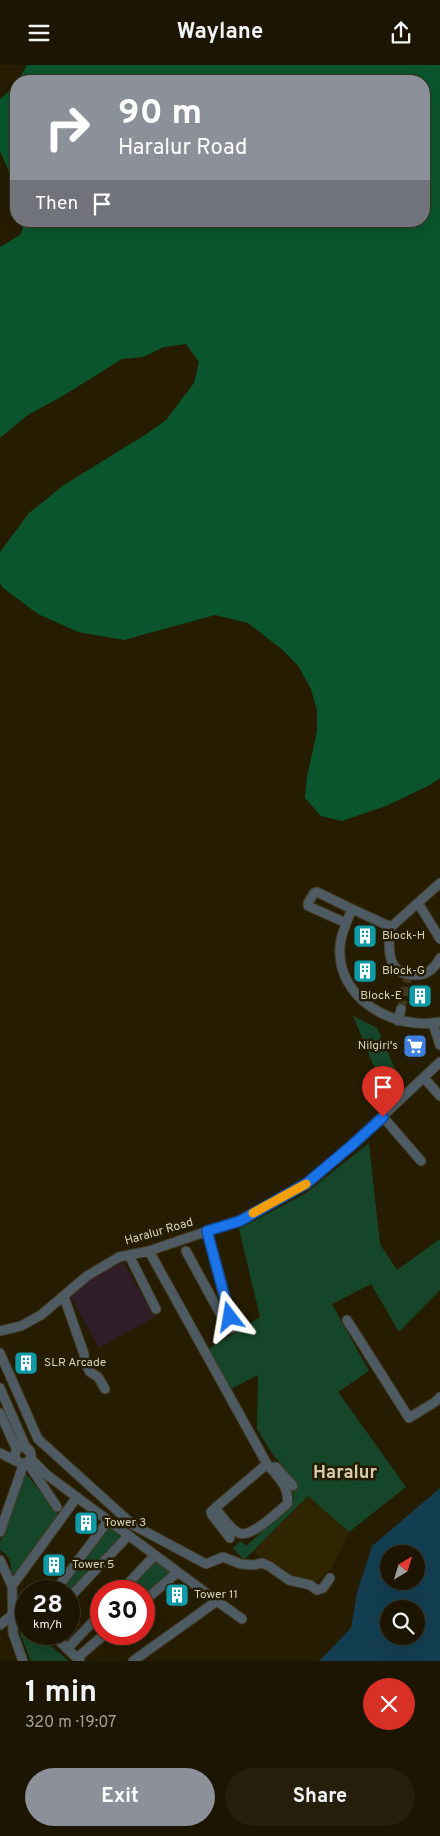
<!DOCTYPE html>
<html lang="en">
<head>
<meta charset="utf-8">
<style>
  body { margin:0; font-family:Overpass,sans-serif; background:#251e0b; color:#f1f3f6; height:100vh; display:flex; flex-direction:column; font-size:19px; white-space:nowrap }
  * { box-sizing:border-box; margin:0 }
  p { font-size:16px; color:#a09f99 }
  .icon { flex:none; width:28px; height:28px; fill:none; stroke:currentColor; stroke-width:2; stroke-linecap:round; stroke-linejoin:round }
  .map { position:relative; height:1596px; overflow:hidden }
  .side { display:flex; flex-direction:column; background:#1c1501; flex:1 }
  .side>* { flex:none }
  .hud { position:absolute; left:10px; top:10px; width:420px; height:152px; border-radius:20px; box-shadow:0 5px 20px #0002,0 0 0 1px #3a3423; background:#8c9099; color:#fff; overflow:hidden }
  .needle { width:32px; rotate:38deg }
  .buttons { position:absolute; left:380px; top:1480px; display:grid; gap:10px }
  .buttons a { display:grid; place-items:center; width:45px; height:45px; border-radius:50%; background:#1c1501; box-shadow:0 5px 20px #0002,0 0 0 1px #3a3423; font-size:25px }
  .speed { position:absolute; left:15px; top:1515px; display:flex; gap:10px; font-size:25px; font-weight:700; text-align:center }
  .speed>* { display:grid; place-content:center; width:65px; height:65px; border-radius:50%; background:#1c1501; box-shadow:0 5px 20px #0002,0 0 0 1px #3a3423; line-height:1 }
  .speed small { font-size:12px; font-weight:400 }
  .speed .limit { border:8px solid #d22; background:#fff; color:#111 }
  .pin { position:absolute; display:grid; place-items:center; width:42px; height:42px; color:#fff; margin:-51px -21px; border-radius:50% 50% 50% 0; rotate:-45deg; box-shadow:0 0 5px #0007 }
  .pin .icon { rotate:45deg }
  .me { position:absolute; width:55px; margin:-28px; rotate:346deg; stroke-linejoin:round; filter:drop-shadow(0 0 4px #0008) }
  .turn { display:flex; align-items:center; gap:18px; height:105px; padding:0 25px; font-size:22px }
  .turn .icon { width:65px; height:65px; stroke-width:2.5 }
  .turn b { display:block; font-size:35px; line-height:42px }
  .then { display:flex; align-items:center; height:48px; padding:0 25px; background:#0003; gap:10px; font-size:19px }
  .round { display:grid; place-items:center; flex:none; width:52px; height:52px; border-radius:26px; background:#251e0b }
  .headline { display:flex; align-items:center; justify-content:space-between; height:85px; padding:0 25px }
  h1 { font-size:30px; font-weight:700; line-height:38px }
  .cta { display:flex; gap:10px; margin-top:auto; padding:10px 25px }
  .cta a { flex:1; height:58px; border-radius:30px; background:#8c9099; color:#fff; font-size:20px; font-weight:700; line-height:58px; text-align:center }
  .cta a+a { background:#251e0b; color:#f1f3f6 }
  header { display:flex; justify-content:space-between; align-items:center; height:65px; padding:0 25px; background:#1c1501; font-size:22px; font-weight:700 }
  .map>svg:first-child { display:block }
  .commercial { fill:#2f1e27 }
  .built { fill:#2f2400 }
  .green { fill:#164629 }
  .forest { fill:#0a552e }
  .water { fill:#133e51; fill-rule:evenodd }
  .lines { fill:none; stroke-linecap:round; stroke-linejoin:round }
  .minor-tunnel { stroke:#40371e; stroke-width:9; stroke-dasharray:9 4.5; stroke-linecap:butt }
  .minor-casing { stroke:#413920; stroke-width:11 }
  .minor { stroke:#4e5b63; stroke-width:9 }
  .route-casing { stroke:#114b97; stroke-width:12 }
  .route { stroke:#1a73e8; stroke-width:9 }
  .slow { stroke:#f59e0b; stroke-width:9 }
  .labels { text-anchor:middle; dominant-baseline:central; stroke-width:5; stroke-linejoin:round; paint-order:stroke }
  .poi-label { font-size:12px; fill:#d6d1c1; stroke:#251c01; text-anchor:start }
  .street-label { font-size:12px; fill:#d6d1c1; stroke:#251c01 }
  .district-label { font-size:18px; font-weight:bold; fill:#d7cdac; stroke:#251c01 }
</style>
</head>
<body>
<header><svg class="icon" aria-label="menu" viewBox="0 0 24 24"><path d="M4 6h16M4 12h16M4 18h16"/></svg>Waylane<svg class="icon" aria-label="share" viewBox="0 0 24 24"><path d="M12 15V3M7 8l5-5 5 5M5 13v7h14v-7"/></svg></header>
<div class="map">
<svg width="440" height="1596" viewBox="0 0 440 1596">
  <rect width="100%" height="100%" fill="#251c01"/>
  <!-- commercial -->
  <path class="commercial" d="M123 1197 155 1252 99 1283 70 1231 99 1207Z"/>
  <!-- built -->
  <path class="built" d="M308 1431 349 1467 332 1503 317 1517 288 1509 253 1486Z"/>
  <!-- green -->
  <path class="green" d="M353 951 377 963 402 1019 388 1035Z
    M369 1078 380 1179 397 1205 440 1174V1225L399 1267 371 1219 332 1239 369 1306 338 1327 406 1422 349 1467 308 1431 244 1495 233 1483 241 1476 246 1481 290 1441 294 1433 293 1425 298 1420 272 1388 257 1364 258 1310 229 1325 207 1285 260 1252 239 1164 306 1128Z
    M24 1406 58 1450 16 1509 11 1508C12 1498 9 1490 0 1485V1477Z
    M108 1458 126 1472 69 1532V1526H56Z
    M154 1492 175 1507 144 1534V1526H123Z
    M26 1560V1569H37L69 1596H31L20 1569 21 1563Z"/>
  <!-- forest -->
  <path class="forest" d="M27 0H440V713L430 720 386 741 342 756 321 751 305 733 307 711 317 667V645L311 624 299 602 284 586 248 558 215 550 124 575 78 567 38 549 3 523 0 518V487L29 448 64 420 148 368 166 355 194 318 199 297 186 279 164 282 143 292 122 294 66 329 28 350 0 373V181H2L21 169 24 156H424V16H18Z
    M16 20V123L0 86V34Z"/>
  <!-- water -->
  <path class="water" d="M440 1423V1596H319L351 1563 357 1528 372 1481ZM389 1489H416V1516H389ZM389 1544H416V1571H389Z"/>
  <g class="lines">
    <!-- minor-tunnel -->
    <path class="minor-tunnel" d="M401 944 408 912"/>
    <!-- minor casing -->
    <g class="minor-casing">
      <path id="minor" d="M440 818 391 862 352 844C347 856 341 868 340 881 336 933 393 966 440 957
        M418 838 440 874
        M346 858 308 841V838L314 828 317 827 352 844
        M391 862C387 884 387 911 416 910 428 910 435 903 440 893
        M398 956 401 944
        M433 959 440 980
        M424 1013 440 1031
        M383 1052 421 1096
        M207 1166 230 1249 229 1253 223 1257
        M149 1186 267 1399
        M186 1186 228 1263H233
        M129 1190 156 1244
        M64 1232 84 1289 85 1298 90 1307 98 1312 105 1324
        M347 1255 409 1353 435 1337 440 1332
        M0 1266 21 1261 41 1250 87 1211 119 1192 149 1186 240 1155 307 1119 352 1080 440 997
        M0 1288 38 1374 133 1460 206 1499 223 1492 241 1499 254 1500 262 1498 269 1501 289 1515 310 1520 317 1525 323 1523 330 1513
        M0 1323 27 1385
        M0 1348 17 1385
        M15 1390a8 8 0 1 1 16 0a8 8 0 1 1-16 0Z
        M0 1388 18 1397
        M30 1393 47 1410 217 1536 133 1596
        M27 1397 57 1442
        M267 1399C276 1410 291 1423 287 1439 277 1447 249 1476 237 1467 228 1461 222 1451 215 1443Z
        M274 1402H276L293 1421
        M215 1443 211 1447 212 1450 230 1473
        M0 1467 24 1398
        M0 1495 12 1521 13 1568 23 1596
        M12 1521 77 1432
        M55 1526 108 1456
        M121 1526 155 1490
        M69 1533 128 1471
        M144 1536 178 1507
        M217 1536 242 1554
        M13 1549 26 1553
        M0 1560 13 1549
        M52 1569 80 1596
        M67 1584 101 1548
        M77 1593 105 1569"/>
    </g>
    <!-- minor -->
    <use href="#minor" class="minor"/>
  </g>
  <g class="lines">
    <!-- route casing -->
    <g class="route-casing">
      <path id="route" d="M230 1252 207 1166 240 1156 307 1118 352 1080 383 1052"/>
    </g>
    <!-- route -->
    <use href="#route" class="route"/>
    <!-- slow -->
    <path class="slow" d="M253 1148 306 1119"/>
  </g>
  <!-- icons -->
  <defs>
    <g id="building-square" transform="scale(1.25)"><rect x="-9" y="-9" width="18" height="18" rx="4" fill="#0f9aa8" stroke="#251c01"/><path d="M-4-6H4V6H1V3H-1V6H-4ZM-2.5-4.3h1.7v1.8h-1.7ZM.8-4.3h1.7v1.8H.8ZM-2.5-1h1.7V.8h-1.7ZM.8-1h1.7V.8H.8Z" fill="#fff"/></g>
    <g id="supermarket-square" transform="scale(1.25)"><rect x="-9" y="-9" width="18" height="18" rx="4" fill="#3f7fe0" stroke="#251c01"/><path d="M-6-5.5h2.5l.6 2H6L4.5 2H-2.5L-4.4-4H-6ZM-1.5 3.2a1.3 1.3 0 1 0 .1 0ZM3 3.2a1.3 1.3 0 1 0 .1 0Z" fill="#fff"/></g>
  </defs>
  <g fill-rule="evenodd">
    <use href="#building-square" x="365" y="871"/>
    <use href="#building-square" x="365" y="906"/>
    <use href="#building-square" x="420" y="931"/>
    <use href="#supermarket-square" x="415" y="981"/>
    <use href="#building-square" x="26" y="1298"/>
    <use href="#building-square" x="86" y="1458"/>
    <use href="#building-square" x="54" y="1500"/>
    <use href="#building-square" x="177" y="1530"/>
  </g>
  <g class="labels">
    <!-- poi labels -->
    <g class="poi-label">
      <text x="382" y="871">Block-H</text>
      <text x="382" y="906">Block-G</text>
      <text x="402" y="931" text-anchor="end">Block-E</text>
      <text x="398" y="981" text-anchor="end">Nilgiri's</text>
      <text x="44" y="1298">SLR Arcade</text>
      <text x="104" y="1458">Tower 3</text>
      <text x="72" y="1500">Tower 5</text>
      <text x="194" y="1530">Tower 11</text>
    </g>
    <!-- street labels -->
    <g class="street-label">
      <text transform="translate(159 1167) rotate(-16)">Haralur Road</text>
    </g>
    <!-- district labels -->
    <g class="district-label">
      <text x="345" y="1408">Haralur</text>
    </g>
  </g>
</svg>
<div class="buttons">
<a><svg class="needle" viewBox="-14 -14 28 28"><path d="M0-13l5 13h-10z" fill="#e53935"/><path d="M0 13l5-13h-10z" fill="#a09f99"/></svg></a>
<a><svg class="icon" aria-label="search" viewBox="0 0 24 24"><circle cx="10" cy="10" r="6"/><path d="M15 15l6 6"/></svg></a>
</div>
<div class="speed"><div>28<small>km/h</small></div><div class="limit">30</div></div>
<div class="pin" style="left:383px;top:1052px;background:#d93025"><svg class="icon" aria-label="arrive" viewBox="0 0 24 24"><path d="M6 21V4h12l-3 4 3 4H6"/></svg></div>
<svg class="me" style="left:230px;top:1252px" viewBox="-20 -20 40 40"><path d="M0-17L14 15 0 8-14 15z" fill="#1a73e8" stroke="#fff" stroke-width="4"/></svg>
<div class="hud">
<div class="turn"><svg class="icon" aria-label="right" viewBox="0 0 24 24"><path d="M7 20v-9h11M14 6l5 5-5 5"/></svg><div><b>90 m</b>Haralur Road</div></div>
<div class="then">Then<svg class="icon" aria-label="arrive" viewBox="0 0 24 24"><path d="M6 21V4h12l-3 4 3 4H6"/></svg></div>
</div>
</div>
<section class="side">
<div class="headline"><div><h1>1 min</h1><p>320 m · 19:07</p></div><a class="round" style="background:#d93025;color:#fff"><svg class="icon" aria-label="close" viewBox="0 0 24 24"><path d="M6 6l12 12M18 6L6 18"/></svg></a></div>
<div class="cta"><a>Exit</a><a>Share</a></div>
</section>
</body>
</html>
